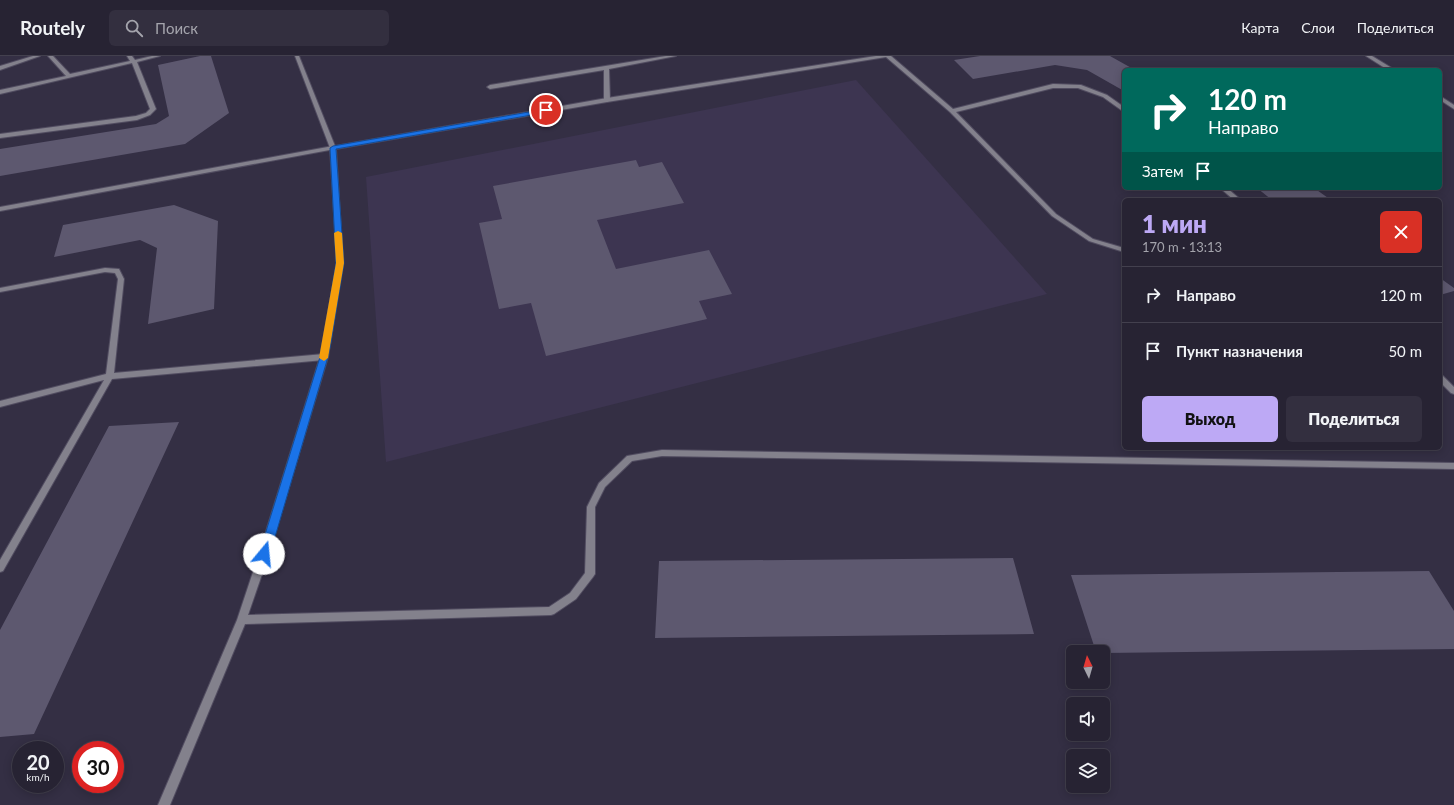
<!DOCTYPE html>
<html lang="ru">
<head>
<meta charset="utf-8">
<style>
  body { margin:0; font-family:Lato,sans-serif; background:#332f3f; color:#f1f3f6; height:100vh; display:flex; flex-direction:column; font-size:15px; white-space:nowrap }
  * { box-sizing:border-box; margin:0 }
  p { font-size:13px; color:#a4a4ac }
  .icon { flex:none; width:22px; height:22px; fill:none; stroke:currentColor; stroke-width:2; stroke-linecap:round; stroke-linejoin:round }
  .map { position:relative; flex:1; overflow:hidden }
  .side { position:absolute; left:1122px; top:142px; width:320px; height:252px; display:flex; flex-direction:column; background:#272333; border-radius:6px; box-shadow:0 2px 10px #0003,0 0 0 1px #43404e }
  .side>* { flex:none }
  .hud { position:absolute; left:1122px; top:12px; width:320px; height:122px; border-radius:6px; box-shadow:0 2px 10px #0003,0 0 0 1px #43404e; background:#00695c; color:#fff; overflow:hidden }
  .needle { width:26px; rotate:355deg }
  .controls { position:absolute; left:1066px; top:589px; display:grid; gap:8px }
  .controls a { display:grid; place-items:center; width:44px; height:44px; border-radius:6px; background:#272333; box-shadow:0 2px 10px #0003,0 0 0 1px #43404e; font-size:20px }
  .speed { position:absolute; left:12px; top:685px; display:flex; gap:8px; font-size:20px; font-weight:700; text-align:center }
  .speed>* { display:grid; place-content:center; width:52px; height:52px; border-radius:50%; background:#272333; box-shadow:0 2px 10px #0003,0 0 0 1px #43404e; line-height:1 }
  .speed small { font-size:10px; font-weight:400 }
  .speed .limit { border:6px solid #d22; background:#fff; color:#111 }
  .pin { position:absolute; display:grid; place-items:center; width:34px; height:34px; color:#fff; margin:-17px; border:2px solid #fff; border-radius:50%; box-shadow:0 1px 4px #0007 }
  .me { position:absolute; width:44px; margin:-22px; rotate:17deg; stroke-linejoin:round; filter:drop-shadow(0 0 3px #0008) }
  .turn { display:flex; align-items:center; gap:14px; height:84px; padding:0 20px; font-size:18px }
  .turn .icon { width:52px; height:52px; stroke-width:2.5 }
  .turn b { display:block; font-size:28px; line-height:34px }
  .then { display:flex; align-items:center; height:38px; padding:0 20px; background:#0003; gap:8px; font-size:15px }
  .round { display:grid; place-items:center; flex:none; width:42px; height:42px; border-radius:6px; background:#332f3f }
  .overview { display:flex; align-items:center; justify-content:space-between; height:68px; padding:0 20px }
  h1 { font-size:24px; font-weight:800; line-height:30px; color:#bda9f5 }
  .primary-button { display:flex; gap:8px; margin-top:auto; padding:8px 20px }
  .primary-button a { flex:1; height:46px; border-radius:6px; background:#bda9f5; color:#111; font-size:16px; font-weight:800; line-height:46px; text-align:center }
  .primary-button a+a { background:#332f3f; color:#f1f3f6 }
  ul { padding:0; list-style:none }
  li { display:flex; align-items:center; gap:12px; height:56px; padding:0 20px; border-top:1px solid #43404e }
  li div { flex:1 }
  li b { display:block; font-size:15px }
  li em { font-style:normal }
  header { display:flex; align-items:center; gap:24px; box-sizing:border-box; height:56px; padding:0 20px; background:#272333; border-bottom:1px solid #43404e }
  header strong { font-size:19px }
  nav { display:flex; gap:22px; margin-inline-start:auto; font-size:14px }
  .search { width:280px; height:36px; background:#332f3f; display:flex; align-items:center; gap:10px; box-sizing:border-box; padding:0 14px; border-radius:6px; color:#a4a4ac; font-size:15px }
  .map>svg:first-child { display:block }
  .built { fill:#3d3551 }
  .building { fill:#5d586f }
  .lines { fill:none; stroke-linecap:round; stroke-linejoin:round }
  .lane-casing { stroke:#514c60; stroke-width:2 }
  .street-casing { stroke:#514c60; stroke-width:2 }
  .lane { fill:#83818c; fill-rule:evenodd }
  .street { fill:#83818c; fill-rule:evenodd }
  .route { fill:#1a73e8; stroke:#114b97 }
  .slow { fill:#f59e0b }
</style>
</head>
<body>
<header>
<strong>Routely</strong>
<div class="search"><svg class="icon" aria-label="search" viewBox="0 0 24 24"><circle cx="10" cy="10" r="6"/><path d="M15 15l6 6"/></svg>Поиск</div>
<nav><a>Карта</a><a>Слои</a><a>Поделиться</a></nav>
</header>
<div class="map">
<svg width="1454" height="749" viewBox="0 0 1454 749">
  <rect width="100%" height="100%" fill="#342f44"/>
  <!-- built -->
  <path class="built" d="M856 24 1047 238 386 406 366 121Z"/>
  <!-- building -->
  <path class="building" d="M200 0H211L229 57 185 88 0 120V93L156 68 169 60 158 9Z
    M980 0H1110L1135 14H1124V35L1087 14 1055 9 973 23 954 4Z
    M636 104 639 111 662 106 684 147 597 164 616 213 709 194 732 238 699 245 707 263 546 300 531 247 499 253 479 167 502 163 493 130Z
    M1257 132H1314L1331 144H1272Z
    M174 149 218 165 214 253 148 268 157 192 140 184 54 201 63 169Z
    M1440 222 1454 232V235L1440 239Z
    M179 366 34 678 0 681V574L109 370Z
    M1013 502 1034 578 655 582 659 505Z
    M1429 515 1454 555V593L1103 597 1096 596 1071 519Z"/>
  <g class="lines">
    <!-- lane casing -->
    <g class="lane-casing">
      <path id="lane" d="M33 0H40L0 14V10Z
        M48 0H53L70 18 130 5 127 0H132L135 4 152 0H160L137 6 156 53 150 59 137 64 0 82V78L136 60 146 57 150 53 132 7 0 38V34L66 20Z
        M666 0H676L609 13 610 44 607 46 604 44V14L490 33 487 31 490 29Z
        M333 90 335 91V93L0 155V151Z
        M105 212 119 213 124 223 114 317 324 298 328 301 324 304 112 323 3 515 0 516V504L104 324 0 351V345L106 318 118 223 115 217 105 216 0 236V232Z"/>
    </g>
    <!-- street casing -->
    <g class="street-casing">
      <path id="street" d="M295 0H299L335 90 607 42 876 0H891L953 53 1053 28 1081 29 1107 39 1124 51V56L1103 41 1078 32H1053L956 56 1056 158 1093 183 1124 192V196L1089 185 1052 160 950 56 886 1 607 46 336 93 343 207 328 301 269 498 248 559 549 551 570 537 585 517 587 451 599 427 627 400 662 394 1454 407V413L662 400 632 405 605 431 595 451V518L593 521 576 543 554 558 551 559 245 568 170 749H158L237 564 259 498 320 301 337 207 330 92Z
        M1366 0H1372L1395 14H1388Z
        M1440 40 1454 49V53L1440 44Z
        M1220 132H1227L1241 144H1234Z
        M1440 319 1443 320 1454 331V338L1451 337 1440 326Z"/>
    </g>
    <!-- lane -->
    <use href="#lane" class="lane"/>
    <!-- street -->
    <use href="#street" class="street"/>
  </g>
  <!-- route -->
  <path class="route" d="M546 53H549V56L336 93 344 207 331 286 328 301 270 498 268 501 264 502 261 501 259 498 320 301 323 286 336 207 330 92 333 90Z"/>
  <!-- slow -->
  <path class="slow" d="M338 175 342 177 344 207 328 302 324 305 319 302 336 207 334 177Z"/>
</svg>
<div class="controls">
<a><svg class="needle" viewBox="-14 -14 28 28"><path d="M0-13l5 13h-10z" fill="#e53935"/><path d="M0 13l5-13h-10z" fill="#a4a4ac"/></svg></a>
<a><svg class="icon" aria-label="sound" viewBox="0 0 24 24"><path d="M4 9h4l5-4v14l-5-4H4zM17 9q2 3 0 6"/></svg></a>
<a><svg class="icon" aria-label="layers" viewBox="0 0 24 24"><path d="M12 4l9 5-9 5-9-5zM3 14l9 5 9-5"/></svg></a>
</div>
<div class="speed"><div>20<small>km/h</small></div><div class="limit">30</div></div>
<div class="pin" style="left:546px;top:54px;background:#d93025"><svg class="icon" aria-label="arrive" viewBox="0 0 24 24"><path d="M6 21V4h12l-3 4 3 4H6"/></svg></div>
<svg class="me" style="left:264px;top:498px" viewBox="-20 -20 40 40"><circle r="19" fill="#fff"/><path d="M0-13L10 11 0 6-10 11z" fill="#1a73e8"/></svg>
<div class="hud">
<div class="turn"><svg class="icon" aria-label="right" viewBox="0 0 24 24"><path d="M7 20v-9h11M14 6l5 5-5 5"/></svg><div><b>120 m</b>Направо</div></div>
<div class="then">Затем<svg class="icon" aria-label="arrive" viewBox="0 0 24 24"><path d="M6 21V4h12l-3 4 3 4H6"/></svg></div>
</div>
<section class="side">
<div class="overview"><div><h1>1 мин</h1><p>170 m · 13:13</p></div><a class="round" style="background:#d93025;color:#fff"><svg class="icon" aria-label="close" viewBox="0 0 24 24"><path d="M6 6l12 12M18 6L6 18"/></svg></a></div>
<ul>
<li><svg class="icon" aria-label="right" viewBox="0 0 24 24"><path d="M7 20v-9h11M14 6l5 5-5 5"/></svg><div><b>Направо</b></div><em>120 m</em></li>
<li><svg class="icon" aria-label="arrive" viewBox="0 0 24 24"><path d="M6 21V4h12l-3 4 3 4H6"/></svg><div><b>Пункт назначения</b></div><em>50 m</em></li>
</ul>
<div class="primary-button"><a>Выход</a><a>Поделиться</a></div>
</section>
</div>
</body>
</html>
